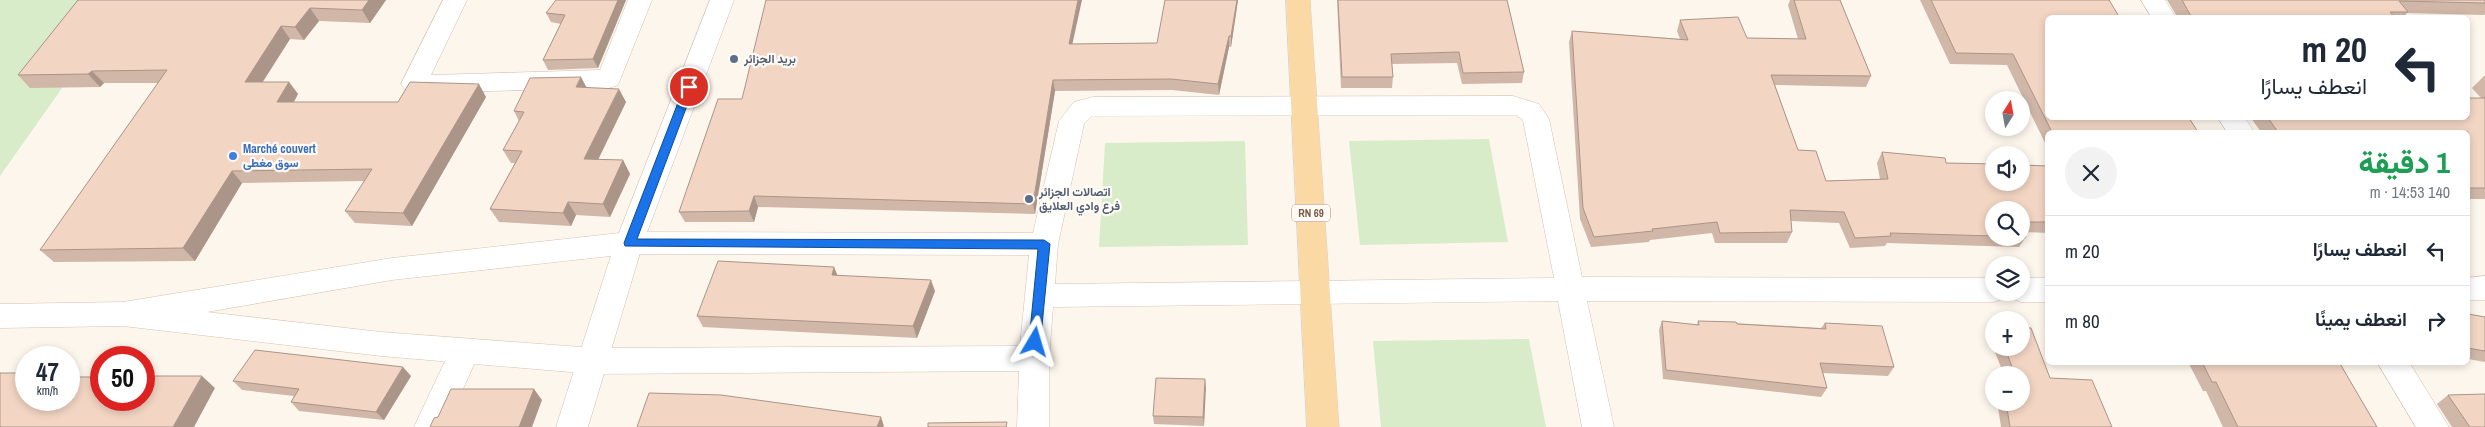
<!DOCTYPE html>
<html lang="ar">
<head>
<meta charset="utf-8">
<style>
  body { margin:0; font-family:"Archivo Narrow",Vazirmatn,sans-serif; background:#f2f2f3; color:#1f2937; direction:rtl; height:100vh; display:flex; flex-direction:column; font-size:19px; white-space:nowrap }
  * { box-sizing:border-box; margin:0 }
  p { font-size:16px; color:#747a83 }
  .icon { flex:none; width:28px; height:28px; fill:none; stroke:currentColor; stroke-width:2; stroke-linecap:round; stroke-linejoin:round }
  .map { position:relative; flex:1; overflow:hidden; direction:ltr }
  .drawer { position:absolute; left:2045px; top:130px; width:425px; height:235px; display:flex; flex-direction:column; background:#fff; border-radius:8px; box-shadow:0 2px 8px #0003; direction:rtl }
  .drawer>* { flex:none }
  .top-card { position:absolute; left:2045px; top:15px; width:425px; height:105px; border-radius:8px; box-shadow:0 2px 8px #0003; direction:rtl; background:#fff; color:#1f2937; overflow:hidden }
  .needle { width:32px; rotate:11deg }
  .controls { position:absolute; left:1985px; top:91px; display:grid; gap:10px }
  .controls a { display:grid; place-items:center; width:45px; height:45px; border-radius:50%; background:#fff; box-shadow:0 2px 8px #0003; font-size:25px }
  .speed { position:absolute; left:15px; top:346px; display:flex; gap:10px; font-size:25px; font-weight:700; text-align:center }
  .speed>* { display:grid; place-content:center; width:65px; height:65px; border-radius:50%; background:#fff; box-shadow:0 2px 8px #0003; line-height:1 }
  .speed small { font-size:12px; font-weight:400 }
  .speed .limit { border:8px solid #d22; background:#fff; color:#111 }
  .pin { position:absolute; display:grid; place-items:center; width:42px; height:42px; color:#fff; margin:-21px; border:2px solid #fff; border-radius:50%; box-shadow:0 1px 5px #0007 }
  .me { position:absolute; width:55px; margin:-28px; rotate:7deg; stroke-linejoin:round; filter:drop-shadow(0 0 4px #0008) }
  .turn { display:flex; align-items:center; gap:18px; height:105px; padding:0 20px; font-size:22px }
  .turn .icon { width:65px; height:65px; stroke-width:2.5 }
  .turn b { display:block; font-size:35px; line-height:42px }
  .round { display:grid; place-items:center; flex:none; width:52px; height:52px; border-radius:26px; background:#f2f2f3 }
  .summary { display:flex; align-items:center; justify-content:space-between; height:85px; padding:0 20px }
  h1 { font-size:30px; font-weight:800; line-height:38px; color:#1e9e55 }
  ul { padding:0; list-style:none }
  li { display:flex; align-items:center; gap:15px; height:70px; padding:0 20px; border-top:1px solid #e0e1e3 }
  li div { flex:1 }
  li b { display:block; font-size:19px }
  li em { font-style:normal }
  .map>svg:first-child { display:block }
  .green { fill:#d8ecc9 }
  .lines { fill:none; stroke-linecap:round; stroke-linejoin:round }
  .minor-casing { stroke:#d1beb0; stroke-width:1 }
  .secondary-casing { stroke:#d6c0b0; stroke-width:1 }
  .primary-casing { stroke:#dad1cd; stroke-width:1 }
  .minor { fill:#fff; fill-rule:evenodd }
  .secondary { fill:#fff; fill-rule:evenodd }
  .primary { fill:#fbd9a5; fill-rule:evenodd }
  .wall { fill:#d1b7a8; fill-rule:evenodd }
  .shaded-wall { fill:#aa9588 }
  .building { fill:#f3d5c3; stroke:#aa9588 }
  .route { fill:#1a73e8; stroke:#114b97 }
  .service-dot { fill:#5c6f8a; stroke:#fffaf3; stroke-width:2 }
  .shop-dot { fill:#3f7fe0; stroke:#fffaf3; stroke-width:2 }
  .labels { text-anchor:middle; dominant-baseline:central; stroke-width:4.5; stroke-linejoin:round; paint-order:stroke }
  .shield { fill:#fffaf3; stroke:#a28b7f; stroke-width:1 }
  .shield-label { font-size:11px; font-weight:bold; fill:#7a5c4d }
  .service-label { font-size:12px; font-weight:bold; fill:#4e5e75; stroke:#fffaf3; text-anchor:start }
  .shop-label { font-size:12px; font-weight:bold; fill:#366cbe; stroke:#fffaf3; text-anchor:start }
</style>
</head>
<body>
<div class="map">
<svg width="2485" height="427" viewBox="0 0 2485 427">
  <rect width="100%" height="100%" fill="#fdf6ec"/>
  <!-- green -->
  <path class="green" d="M0 0H81L96 40 0 176Z
    M1489 139 1508 242 1360 245 1349 141Z
    M1245 141 1248 245 1099 247 1105 143Z
    M1529 339 1546 427H1381L1373 341Z"/>
  <g class="lines">
    <!-- minor casing -->
    <g class="minor-casing">
      <path id="minor" d="M443 0H467L431 75 600 70 628 0H652L618 85 609 88 414 93 405 90 401 84Z
        M710 0H734L643 243 588 427H556L615 243Z
        M2141 0H2165L2176 18H2152Z
        M2218 118H2245L2254 132H2227Z
        M465 339 476 342 480 351 446 427H414L454 342Z
        M2377 362H2409L2449 427H2416Z"/>
    </g>
    <!-- secondary casing -->
    <g class="secondary-casing">
      <path id="secondary" d="M1513 96 1539 104 1549 119 1582 277 1994 278V292H2007L2004 298 1994 302 1587 301 1614 427H1582L1558 301 1053 307 1049 358V427H1017L1019 371 594 374 381 356 123 326 0 328V304L123 302 392 258 629 232 1033 233 1059 121 1074 102 1093 97ZM1516 115 1523 120 1554 278 1055 284 1058 244 1084 124 1092 116ZM629 254 1029 255 1020 346 594 348 381 332 207 312 392 280Z
        M2485 276V300H2468V278Z
        M2021 278H2048V302H2021L2011 298 2008 292H2021Z"/>
    </g>
    <!-- primary casing -->
    <g class="primary-casing">
      <path id="primary" d="M1286 0H1310L1339 427H1307Z"/>
    </g>
    <!-- minor -->
    <use href="#minor" class="minor"/>
    <!-- secondary -->
    <use href="#secondary" class="secondary"/>
    <!-- primary -->
    <use href="#primary" class="primary"/>
  </g>
  <!-- wall -->
  <path class="wall" d="M78 0H386L370 23 319 21 304 40 290 39 263 82H289L298 94 294 102H398L486 97 412 226 355 223 345 211 364 181 242 183 195 261 54 262 40 250 158 83H104L100 87 30 88 18 75Z
    M556 0H626L598 68 548 70 543 60 561 24 551 22 546 13Z
    M1238 0 1231 47H1229L1219 95 1172 90 1055 91 1035 214 758 207 754 222H685L679 212 742 99 1073 44 1157 43Z
    M1337 0H1507L1524 72 1522 83 1462 84 1457 63 1392 64 1393 77 1392 88H1341Z
    M1790 0H1840L1871 76 1866 87 1775 85 1798 150 1826 181 1880 179 1877 163 1882 152 1946 163 2048 166V233L2024 232 2026 237 2019 247 1887 243 1885 246 1850 248 1839 223 1791 221 1792 232 1787 243H1715L1712 233 1650 240 1649 242 1591 247 1580 219 1569 42 1572 31 1680 39 1677 31 1680 20 1747 38 1798 39 1788 5ZM1994 210H2021V238H1994Z
    M1920 0H2109L2048 18 2198 132H2048V149L2007 65 1950 64Z
    M2167 0H2485V14L2484 15 2407 13 2403 18H2178Z
    M2484 76H2485V199H2468V132H2261L2251 118H2468L2481 98 2472 88Z
    M586 88 626 102 598 160H623L630 174 610 217 576 215 571 226 499 222 490 209 515 163H511L503 150 519 121 514 111Z
    M837 275 935 291 917 338 703 327 697 316Z
    M2468 314 2485 317V362L2468 359Z
    M1662 321 1697 325 1698 321 1821 328 1825 323 1894 367 1888 376 1823 373 1827 388 1821 397 1663 379 1659 330Z
    M1994 331V348H2021L2050 378 2112 427H2001L1998 407 2001 402H2021V375H2004L1989 337Z
    M2188 362H2339L2377 427H2223L2206 391H2203Z
    M411 376 384 420 299 411 291 402 294 396 242 390 233 381Z
    M1205 379 1204 426 1154 424 1153 416Z
    M2448 395 2485 427H2452L2437 404Z"/>
  <!-- shaded-wall -->
  <path class="shaded-wall" d="M369 0H386L370 23 362 10Z
    M618 0H626L598 68 593 59Z
    M1078 0H1082L1070 55 1069 44Z
    M1237 0H1238L1231 47V36Z
    M310 8 319 21 304 40 295 27Z
    M281 26 290 39 254 95 245 82Z
    M1229 36V47L1219 95 1218 84Z
    M92 71 104 83 100 87 88 74Z
    M581 77 588 90 576 87Z
    M1053 80 1055 91 1035 214 1033 204Z
    M289 82 298 94 287 114 277 102Z
    M479 84 486 97 412 226 403 213Z
    M619 89 626 102 592 172 584 159Z
    M623 160 630 174 610 217 603 204Z
    M232 171 242 183 195 261 183 248Z
    M754 196 758 207 754 222 749 211Z
    M568 202 576 215 571 226 563 213Z
    M834 267 839 279 832 275Z
    M931 280 935 291 917 338 913 326Z
    M403 367 411 376 384 420 376 412Z
    M69 373 84 385 69 379Z
    M202 376 215 388 194 427H173Z
    M1205 379 1206 388 1204 426 1203 417Z
    M534 389 542 400 532 427H519Z
    M881 417 884 426 883 427H877Z"/>
  <!-- building -->
  <path class="building" d="M78 0H369L362 10 310 8 295 27 281 26 245 82H289L277 102H398L410 82 479 84 403 213 345 211 372 169 232 171 183 248 40 250 167 70 92 71 88 74 18 75Z
    M556 0H618L593 59 543 60 565 15 546 13Z
    M766 0H1078L1069 44 1157 43 1165 0H1237L1231 36H1229L1218 84 1171 79 1053 80 1033 204 754 196 749 211 679 212 718 99H742Z
    M1338 0H1507L1524 72 1463 73 1459 52 1391 54 1393 77H1342Z
    M1794 0H1840L1871 76 1771 75 1798 150 1816 151 1826 181 1888 179 1882 152 1945 158 1946 163 1994 164V182H2021V165L2048 166V222H2021V210H1994V236L1890 233 1891 236 1855 238 1844 212 1790 210 1792 232 1720 233 1717 222 1652 229 1653 231 1594 237 1583 208 1572 31 1688 40 1680 20 1738 17 1747 38 1806 39Z
    M1931 0H2109L2120 18H2048V118H2189L2198 132H2052L2013 54 1956 53Z
    M2182 0H2485V3L2399 1 2408 12H2390L2395 18H2192Z
    M581 77 576 87 619 89 584 159 623 160 603 204 568 202 563 213 490 209 522 151 503 150 524 112 514 111 530 78Z
    M2468 98H2485V188H2468V132H2278L2268 118H2468Z
    M2021 225 2026 237 2021 236Z
    M718 261 834 267 832 275 931 280 913 326 697 316Z
    M2468 314 2485 317V351L2468 348Z
    M1662 321 1699 325 1698 321 1736 322 1737 324 1826 329 1825 323 1882 326 1894 367 1820 363 1827 388 1666 370Z
    M2021 327 2031 328 2050 378 2092 380 2112 427H2010L2006 402H2021V400L2025 401 2021 392V375H2015L2005 348H2021Z
    M255 350 403 367 376 412 291 402 299 389 233 381Z
    M2202 362H2339L2377 427H2238L2216 382H2212Z
    M0 373H26V400H69V377H101V400H144V376H202L173 427H0Z
    M1156 378 1205 379 1203 417 1153 416Z
    M451 389H534L519 427H430L434 418 438 417Z
    M649 393 721 395 881 417 877 427H637Z
    M2485 394V427H2470L2448 395Z
    M1007 422 1006 427H928V423Z"/>
  <!-- route -->
  <path class="route" d="M689 83 694 87 637 239 1044 240 1050 244 1040 346H1031L1029 342 1038 249 625 246 624 243 684 87Z"/>
  <!-- markers -->
  <g class="service-dot">
    <circle cx="734" cy="59" r="5"/>
    <circle cx="1029" cy="199" r="5"/>
  </g>
  <circle class="shop-dot" cx="233" cy="156" r="5"/>
  <g class="labels">
    <!-- shield labels -->
    <rect class="shield" x="1292" y="204.5" width="38" height="17" rx="4"/>
    <g class="shield-label">
      <text x="1311" y="213">RN 69</text>
    </g>
    <!-- service labels -->
    <g class="service-label">
      <text x="744" y="59">بريد الجزائر</text>
      <text x="1039" y="192">اتصالات الجزائر<tspan x="1039" dy="14">فرع وادي العلايق</tspan></text>
    </g>
    <!-- shop labels -->
    <g class="shop-label">
      <text x="243" y="149">Marché couvert<tspan x="243" dy="14">سوق مغطى</tspan></text>
    </g>
  </g>
</svg>
<div class="controls">
<a><svg class="needle" viewBox="-14 -14 28 28"><path d="M0-13l5 13h-10z" fill="#e53935"/><path d="M0 13l5-13h-10z" fill="#747a83"/></svg></a>
<a><svg class="icon" aria-label="sound" viewBox="0 0 24 24"><path d="M4 9h4l5-4v14l-5-4H4zM17 9q2 3 0 6"/></svg></a>
<a><svg class="icon" aria-label="search" viewBox="0 0 24 24"><circle cx="10" cy="10" r="6"/><path d="M15 15l6 6"/></svg></a>
<a><svg class="icon" aria-label="layers" viewBox="0 0 24 24"><path d="M12 4l9 5-9 5-9-5zM3 14l9 5 9-5"/></svg></a>
<a>+</a>
<a>−</a>
</div>
<div class="speed"><div>47<small>km/h</small></div><div class="limit">50</div></div>
<div class="pin" style="left:689px;top:87px;background:#d93025"><svg class="icon" aria-label="arrive" viewBox="0 0 24 24"><path d="M6 21V4h12l-3 4 3 4H6"/></svg></div>
<svg class="me" style="left:1035px;top:342px" viewBox="-20 -20 40 40"><path d="M0-17L14 15 0 8-14 15z" fill="#1a73e8" stroke="#fff" stroke-width="4"/></svg>
<div class="top-card">
<div class="turn"><svg class="icon" aria-label="left" viewBox="0 0 24 24"><path d="M17 20v-9H6M10 6l-5 5 5 5"/></svg><div><b>20 m</b>انعطف يسارًا</div></div>
</div>
<section class="drawer">
<div class="summary"><div><h1>1 دقيقة</h1><p>140 m · 14:53</p></div><a class="round"><svg class="icon" aria-label="close" viewBox="0 0 24 24"><path d="M6 6l12 12M18 6L6 18"/></svg></a></div>
<ul>
<li><svg class="icon" aria-label="left" viewBox="0 0 24 24"><path d="M17 20v-9H6M10 6l-5 5 5 5"/></svg><div><b>انعطف يسارًا</b></div><em>20 m</em></li>
<li><svg class="icon" aria-label="right" viewBox="0 0 24 24"><path d="M7 20v-9h11M14 6l5 5-5 5"/></svg><div><b>انعطف يمينًا</b></div><em>80 m</em></li>
</ul>
</section>
</div>
</body>
</html>
